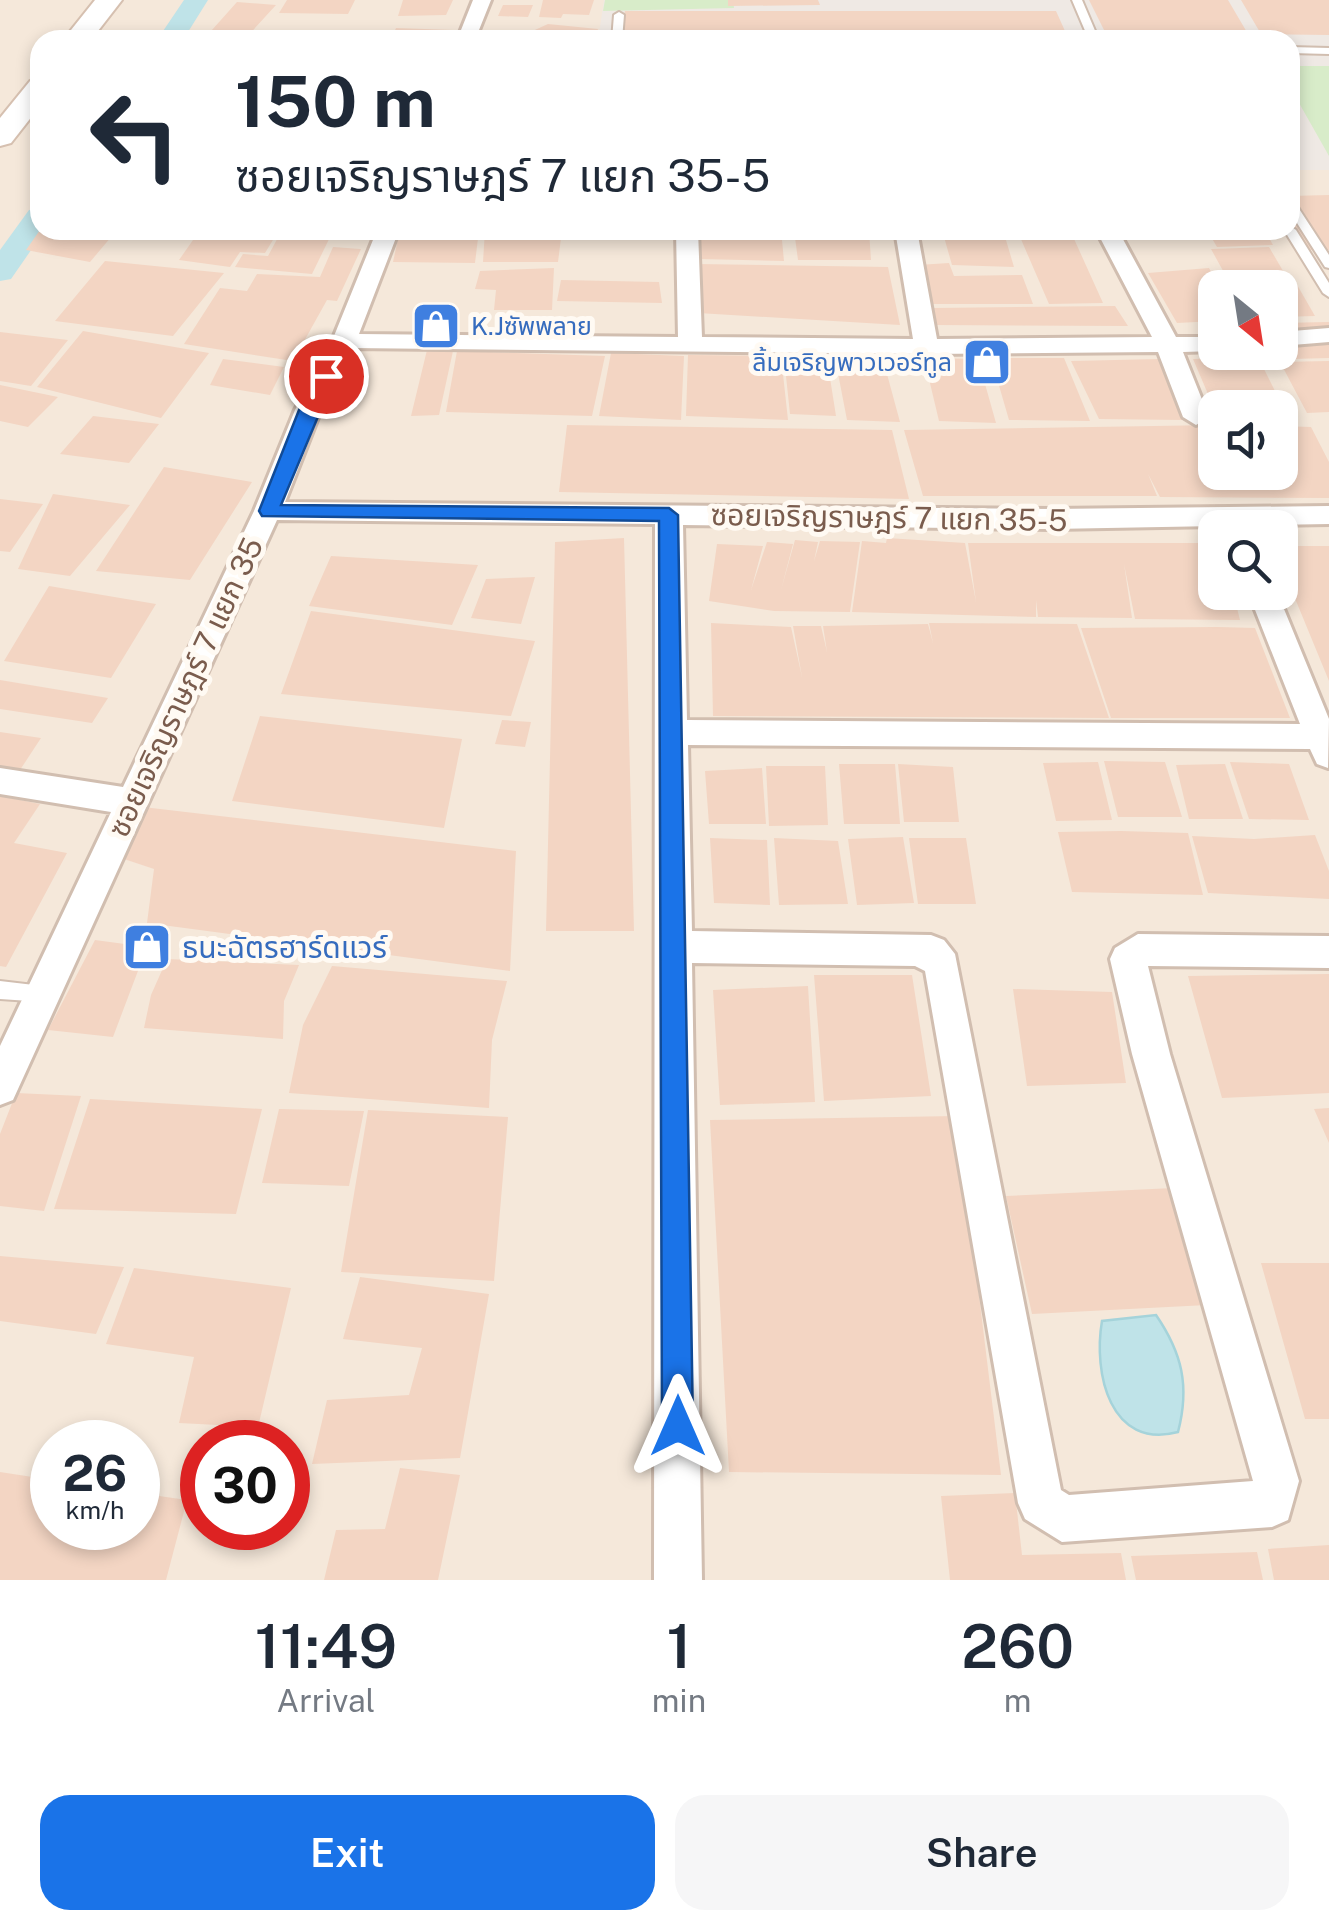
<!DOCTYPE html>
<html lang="en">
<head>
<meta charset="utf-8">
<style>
  body { margin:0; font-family:"Public Sans","Noto Sans Thai",sans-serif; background:#f6f6f7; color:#1f2937; height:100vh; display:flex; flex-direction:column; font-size:38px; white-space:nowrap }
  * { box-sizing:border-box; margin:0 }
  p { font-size:32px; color:#747a83 }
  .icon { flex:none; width:55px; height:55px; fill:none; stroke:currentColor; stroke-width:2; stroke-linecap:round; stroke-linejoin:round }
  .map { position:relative; height:1580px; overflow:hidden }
  .details { display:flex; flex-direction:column; background:#fff; flex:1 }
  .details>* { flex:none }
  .top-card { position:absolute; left:30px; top:30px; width:1270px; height:210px; border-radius:30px; box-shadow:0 5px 15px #0003; background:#fff; color:#1f2937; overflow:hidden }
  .needle { width:65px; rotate:150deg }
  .controls { position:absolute; left:1198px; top:270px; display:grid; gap:20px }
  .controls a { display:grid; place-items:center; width:100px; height:100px; border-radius:20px; background:#fff; box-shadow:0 5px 15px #0003; font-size:50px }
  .speed { position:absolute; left:30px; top:1420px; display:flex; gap:20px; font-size:50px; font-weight:700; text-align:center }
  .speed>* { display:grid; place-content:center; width:130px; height:130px; border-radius:50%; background:#fff; box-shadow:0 5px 15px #0003; line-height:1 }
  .speed small { font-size:25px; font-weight:400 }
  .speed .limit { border:15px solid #d22; background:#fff; color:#111 }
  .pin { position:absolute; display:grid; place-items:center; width:85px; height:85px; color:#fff; margin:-42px; border:5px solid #fff; border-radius:50%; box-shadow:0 2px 10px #0007 }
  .me { position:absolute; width:110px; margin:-55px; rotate:0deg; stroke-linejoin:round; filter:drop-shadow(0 0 8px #0008) }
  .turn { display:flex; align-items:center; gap:35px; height:210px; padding:0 40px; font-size:45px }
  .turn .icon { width:130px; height:130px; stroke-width:2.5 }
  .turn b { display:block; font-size:70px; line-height:85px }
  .eta { display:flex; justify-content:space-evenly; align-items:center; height:170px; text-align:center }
  .eta b { font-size:60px; font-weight:600; line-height:70px }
  .primary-button { display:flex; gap:20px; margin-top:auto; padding:20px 40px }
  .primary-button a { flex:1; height:115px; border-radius:30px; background:#1a73e8; color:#fff; font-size:40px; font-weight:600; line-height:115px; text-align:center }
  .primary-button a+a { background:#f6f6f7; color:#1f2937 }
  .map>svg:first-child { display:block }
  .residential { fill:#f5e8da; fill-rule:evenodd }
  .industrial { fill:#efe9e4 }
  .green { fill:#d8ecc9 }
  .water { fill:#bfe3e8; stroke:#a5d3da; stroke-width:2.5 }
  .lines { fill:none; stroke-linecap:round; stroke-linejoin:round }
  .canal { fill:#bfe3e8; fill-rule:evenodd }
  .building { fill:#f3d5c3 }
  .service-casing { stroke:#d1beb0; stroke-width:4 }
  .minor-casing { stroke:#d1beb0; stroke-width:6 }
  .secondary-casing { stroke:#d6c0b0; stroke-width:4 }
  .service { fill:#fff; fill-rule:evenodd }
  .minor { fill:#fff; fill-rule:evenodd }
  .secondary { fill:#fff; fill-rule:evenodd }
  .route { fill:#1a73e8; stroke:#114b97; stroke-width:2.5 }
  .labels { text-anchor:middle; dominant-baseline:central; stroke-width:10; stroke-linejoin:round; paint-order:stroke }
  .far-shop-label { font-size:25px; fill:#366cbe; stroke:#fffaf3; text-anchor:start }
  .street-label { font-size:30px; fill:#7a5c4d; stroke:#fffaf3 }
  .shop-label { font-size:30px; fill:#366cbe; stroke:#fffaf3; text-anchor:start }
</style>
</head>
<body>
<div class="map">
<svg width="1329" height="1580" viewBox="0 0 1329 1580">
  <rect width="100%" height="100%" fill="#fdf6ec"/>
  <!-- residential -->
  <path class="residential" d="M0 0H1329V1580H0ZM40 40H1290V230H40ZM1215 288H1280V352H1215ZM1215 408H1280V472H1215ZM1215 528H1280V592H1215ZM52 1442H138V1528H52ZM202 1442H288V1528H202Z"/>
  <!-- industrial -->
  <path class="industrial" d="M604 0H1329V170H1290V40H598Z"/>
  <!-- green -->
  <path class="green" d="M605 0H733L734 8 603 11Z
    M1290 66H1329V156L1290 87Z"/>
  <!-- water -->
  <path class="water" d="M1156 1315C1182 1353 1190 1386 1178 1432 1110 1450 1093 1373 1102 1321Z"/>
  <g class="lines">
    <!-- canal -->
    <path class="canal" d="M184 0H208L183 40H157Z
      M40 207V230H45L11 279 0 281V250L29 210Z"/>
  </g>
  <!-- building -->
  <path class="building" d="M287 0H355L348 14 279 13Z
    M403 0H453L446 15 398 16Z
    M543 0H594L589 15 563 14 561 18 539 17Z
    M728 0H818L820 5 728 6Z
    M1089 0H1228L1248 34 1105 32Z
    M1241 0H1329V35L1261 34Z
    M237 2 276 5 244 40H203Z
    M503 5H533L528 17 498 16Z
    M625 11H1056L1069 40H617Z
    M548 24 598 29 594 40H529L526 34Z
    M396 28 453 30 447 40H391Z
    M1329 195V250H1309L1290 221V196Z
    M40 230H117L90 262 26 250Z
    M200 230H279L265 253 240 252 230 267 179 260Z
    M282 230 333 231 312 274 235 267 243 254 268 256Z
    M400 230H479L475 263 393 262Z
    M485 230H562L558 262H483Z
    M700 230H781L784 261 700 259Z
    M794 230H869L871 260H798Z
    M942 230H1003L1014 267 952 265Z
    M1017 230H1070L1103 303 1049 304Z
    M1129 230H1198V233L1132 237Z
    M1207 230H1265L1273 245 1217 247Z
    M333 247 361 249 337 301 327 300 293 361 184 344 220 288 247 291 257 274 320 277Z
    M1269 247 1286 276 1227 278 1211 249Z
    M105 261 224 273 173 336 55 321Z
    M949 263 954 276 1022 275 1033 304H925L918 265Z
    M697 264 888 267 900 325 698 313Z
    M554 268 552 310H494L496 290 475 289 480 271Z
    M1209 268 1220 288H1215V321L1177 323 1148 273Z
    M561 280 659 282 662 303 557 301Z
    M1296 283 1315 316 1280 317V288H1262V284Z
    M1115 306 1128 326 934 325 933 308Z
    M1329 322V358L1292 359 1280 338V323Z
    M83 331 209 353 161 418 37 387Z
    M0 332 68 340 31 386 0 381Z
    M427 350 453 351 439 415 411 416Z
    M457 351 605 356 592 416 446 412Z
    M611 353 684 356 681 420 599 416Z
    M688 355 781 356 788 420 686 416Z
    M784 357 827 359 836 416 790 414Z
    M1258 357 1278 397 1293 420 1280 421V408H1214L1193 359Z
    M924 358 978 359 996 423 939 421Z
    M991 358H1064L1090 421 1009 420Z
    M223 359 284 367 270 395 210 385Z
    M1160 359 1183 420 1099 419 1071 361Z
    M1329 361V412L1307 413 1280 362Z
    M836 363H884L900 422 847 420Z
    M0 385 58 397 28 427 0 421Z
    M93 416 159 424 129 463 60 454Z
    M567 425 892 430 909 499 559 492Z
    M1215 425V472H1280V426L1311 427 1329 462V498L1160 497 1148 474 1157 496H923L904 430Z
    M164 467 252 482 190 580 96 571Z
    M53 494 130 505 70 576 18 569Z
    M0 499 43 504 10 552 0 551Z
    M624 538 634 931H546L555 542Z
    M887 538 965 543 976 602 968 543H1215V592H1233L1240 620 1135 619 1124 564 1132 618 1038 617 1036 600V617L852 612 862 541 886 543Z
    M795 540 818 542 814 561 820 541 860 542 850 612 774 611 709 601 717 544 763 546 751 590 767 542 793 544 781 590Z
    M1280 546H1329V681L1280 562Z
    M331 556 478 565 452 625 309 606Z
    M535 577 521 624 471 618 486 579Z
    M49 586 156 604 111 678 4 661Z
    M311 611 535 641 511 716 281 694Z
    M711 623 791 627 802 677 793 626H821L827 652 823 626 928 624 933 643 929 623 1077 624 1109 718 713 716Z
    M1217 627 1255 628 1290 718H1111L1081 628Z
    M0 680 108 698 92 723 0 709Z
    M260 716 462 739 444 828 232 801Z
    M502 720 531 722 525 747 495 744Z
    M0 732 41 738 20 770 0 767Z
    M1104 761 1165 762 1182 817H1118Z
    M1098 762 1112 820 1056 821 1043 763Z
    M1230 762 1289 764 1309 820 1249 819Z
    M839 764H895L900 824H844Z
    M898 764 953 767 959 822H904Z
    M1225 764 1243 819H1189L1176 765Z
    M766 766H825L828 825 769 826Z
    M762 768 766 824H709L705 771Z
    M0 796 40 804 14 843 67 853 6 967 0 966Z
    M143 807 516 851 510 971 147 923 154 869 121 858Z
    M1121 831 1188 833 1203 895 1072 892 1058 832Z
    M1315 835 1329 871V899L1208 893 1192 836 1254 839Z
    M903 837 914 903 857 905 848 839Z
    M710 838 767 840 770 905 714 903Z
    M774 838 838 841 848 904 779 905Z
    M909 838H966L976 904H918Z
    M95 940 147 947 113 1037 48 1030Z
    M167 959 299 965 284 1001 283 1039 144 1028 151 995Z
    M332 966 507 981 492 1040 489 1108 289 1093 303 1025Z
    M1329 974V1093L1222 1098 1188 976Z
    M814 975H912L931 1096 824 1101Z
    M808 986 815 1102 720 1105 713 990Z
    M1013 989 1112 992 1126 1083 1027 1086Z
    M16 1093 81 1096 44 1211 0 1206V1134Z
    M90 1099 262 1109 236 1214 54 1209Z
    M1329 1108V1143L1314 1109Z
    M279 1109 364 1111 349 1186 262 1183Z
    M368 1110 508 1117 494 1281 341 1272Z
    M957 1116 1001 1475 729 1472 710 1120Z
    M1173 1188 1207 1305 1032 1314 1006 1196Z
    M0 1256 124 1267 96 1334 0 1321Z
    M1261 1263H1329V1419H1305Z
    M134 1268 291 1288 258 1427 179 1423 194 1357 106 1344Z
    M360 1277 489 1294 460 1458 312 1464 327 1400 409 1395 422 1348 343 1339Z
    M400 1468 460 1475 438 1580H324L336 1530 385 1529Z
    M0 1472 52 1480V1528H138V1493L187 1500 166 1580H0Z
    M1015 1493 1022 1555 1121 1553 1126 1580H950L941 1496Z
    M1329 1545V1580H1274L1268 1549Z
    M1257 1552 1263 1580H1136L1131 1556Z"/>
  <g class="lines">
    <!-- service casing -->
    <g class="service-casing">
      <path id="service" d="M1072 0H1082L1099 40H1089Z
        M619 12 624 15 622 40H612L614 15Z
        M1290 47 1329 48V54L1290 53Z
        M1290 200 1294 201 1329 255V268L1325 267 1290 212Z
        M1290 226 1296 230 1329 283V297L1323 293 1284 230H1290Z
        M0 981 51 987 54 993 51 999 44 1002 0 999Z"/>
    </g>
    <!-- minor casing -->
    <g class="minor-casing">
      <path id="minor" d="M473 0H491L475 40H457Z
        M377 230H399L359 334 678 337 676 230H698L702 337 913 339 895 230H917L937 339 1152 337 1096 230H1118L1176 337H1215V351L1183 352 1209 417 1196 425 1183 417 1158 352 926 354 352 348 321 410 285 502 1052 509 1329 506V524L1052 529 683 525 687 720 1300 724 1248 592H1277L1329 719 1328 768 1317 764 1310 749 688 745 692 931 931 935 944 940 955 954 1061 1490 1069 1495 1253 1481 1132 1054 1110 959 1115 948 1138 934 1329 936V968L1148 966 1170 1054 1299 1481 1288 1520 1272 1527 1062 1542 1025 1519 1018 1503 925 971 915 966 692 963 702 1580H654L655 524 277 520 13 1100 0 1105V1046L111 812 0 794V768L123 787 254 511 295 410 332 341Z
        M1329 328V342L1280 346V332Z"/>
    </g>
    <!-- secondary casing -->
    <g class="secondary-casing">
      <path id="secondary" d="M95 0H122L91 40H63Z
        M40 78V106L11 143 0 146V118L30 81Z"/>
    </g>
    <!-- service -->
    <use href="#service" class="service"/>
    <!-- minor -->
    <use href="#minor" class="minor"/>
    <!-- secondary -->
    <use href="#secondary" class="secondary"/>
  </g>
  <!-- route -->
  <path class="route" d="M326 370 335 376 281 505 669 508 678 515 693 1426 689 1436 678 1441 667 1436 662 1426 659 521 262 516 259 511 299 410 320 372Z"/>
  <!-- icons -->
  <defs>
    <g id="shop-square" transform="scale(2.5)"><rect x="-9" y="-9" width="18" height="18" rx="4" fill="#3f7fe0" stroke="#fffaf3"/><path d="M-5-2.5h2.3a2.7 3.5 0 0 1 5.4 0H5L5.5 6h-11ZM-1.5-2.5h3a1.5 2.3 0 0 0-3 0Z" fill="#fff"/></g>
  </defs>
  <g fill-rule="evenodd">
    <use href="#shop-square" x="436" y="326"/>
    <use href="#shop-square" x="987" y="362"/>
    <use href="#shop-square" x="147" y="947"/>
  </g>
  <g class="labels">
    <!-- far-shop labels -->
    <g class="far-shop-label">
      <text x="471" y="326">K.Jซัพพลาย</text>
      <text x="952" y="362" text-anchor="end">ลิ้มเจริญพาวเวอร์ทูล</text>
    </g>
    <!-- street labels -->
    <g class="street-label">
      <text transform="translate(889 517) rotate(1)">ซอยเจริญราษฎร์ 7 แยก 35-5</text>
      <text transform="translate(185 687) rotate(-65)">ซอยเจริญราษฎร์ 7 แยก 35</text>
    </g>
    <!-- shop labels -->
    <g class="shop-label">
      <text x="182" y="947">ธนะฉัตรฮาร์ดแวร์</text>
    </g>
  </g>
</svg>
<div class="controls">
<a><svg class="needle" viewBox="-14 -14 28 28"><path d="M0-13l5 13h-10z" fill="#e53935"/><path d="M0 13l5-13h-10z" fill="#747a83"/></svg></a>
<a><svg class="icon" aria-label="sound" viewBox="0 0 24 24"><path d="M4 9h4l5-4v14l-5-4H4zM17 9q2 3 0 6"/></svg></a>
<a><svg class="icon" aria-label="search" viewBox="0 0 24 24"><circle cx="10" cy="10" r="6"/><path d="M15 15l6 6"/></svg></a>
</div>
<div class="speed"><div>26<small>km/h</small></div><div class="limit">30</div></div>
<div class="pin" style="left:326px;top:376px;background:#d93025"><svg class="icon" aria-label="arrive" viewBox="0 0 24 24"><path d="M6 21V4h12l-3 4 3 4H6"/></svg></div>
<svg class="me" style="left:678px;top:1426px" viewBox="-20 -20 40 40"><path d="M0-17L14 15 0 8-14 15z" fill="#1a73e8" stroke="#fff" stroke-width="4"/></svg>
<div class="top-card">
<div class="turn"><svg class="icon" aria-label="left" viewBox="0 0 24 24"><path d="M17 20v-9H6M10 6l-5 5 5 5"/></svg><div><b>150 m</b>ซอยเจริญราษฎร์ 7 แยก 35-5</div></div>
</div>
</div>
<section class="details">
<div class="eta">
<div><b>11:49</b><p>Arrival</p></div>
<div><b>1</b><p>min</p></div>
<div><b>260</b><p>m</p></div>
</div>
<div class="primary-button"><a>Exit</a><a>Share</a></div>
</section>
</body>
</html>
